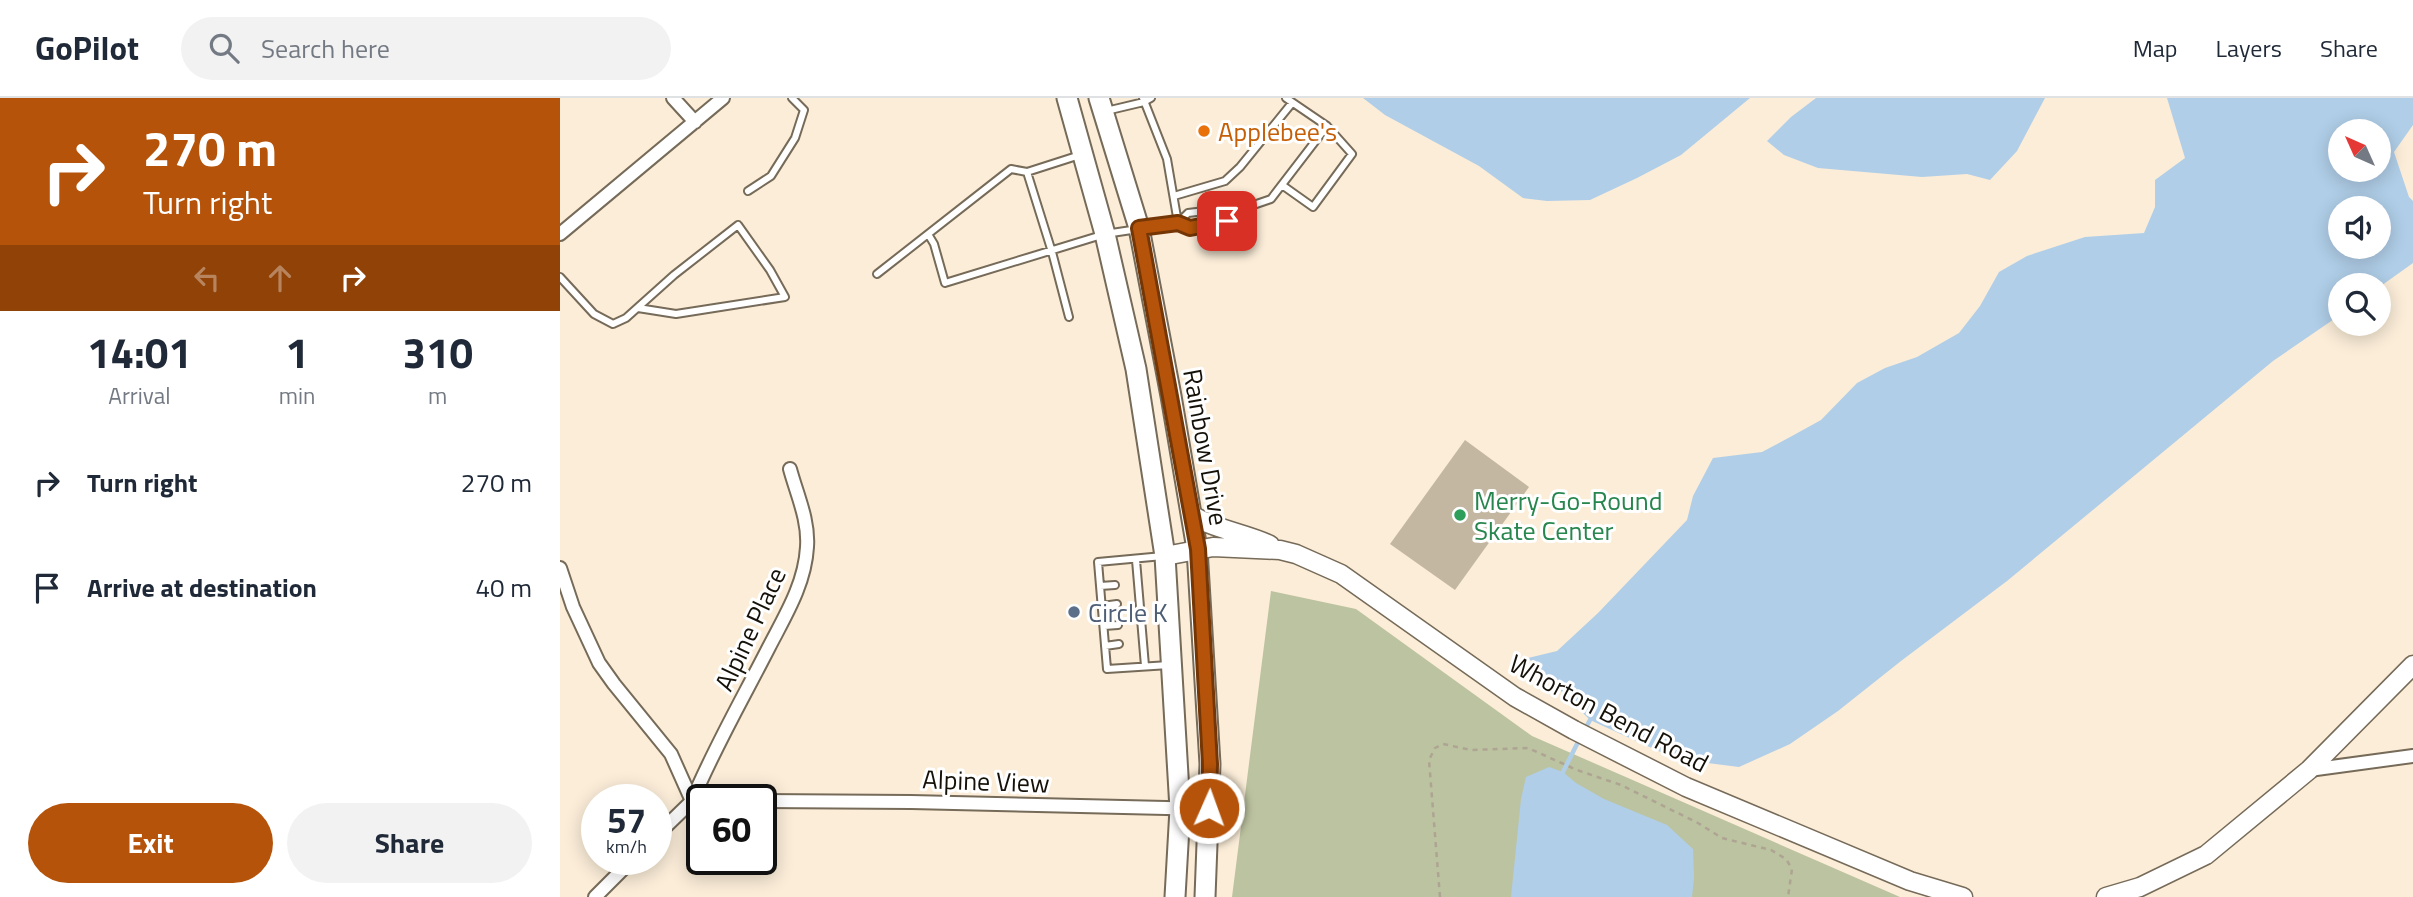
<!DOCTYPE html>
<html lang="en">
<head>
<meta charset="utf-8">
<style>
  body { margin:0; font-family:"Titillium Web",sans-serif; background:#f2f2f3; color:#1f2937; height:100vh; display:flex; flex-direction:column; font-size:26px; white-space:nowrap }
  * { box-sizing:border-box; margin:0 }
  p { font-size:23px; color:#747a83 }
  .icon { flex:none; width:38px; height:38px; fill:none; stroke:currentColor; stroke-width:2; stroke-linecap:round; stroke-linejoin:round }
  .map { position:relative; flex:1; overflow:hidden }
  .panel { display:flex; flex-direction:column; background:#fff; width:560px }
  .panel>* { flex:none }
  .top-card { background:#b45309; color:#fff; overflow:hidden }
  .needle { width:46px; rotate:315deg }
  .fabs { position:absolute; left:1768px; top:21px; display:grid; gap:14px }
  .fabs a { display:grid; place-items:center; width:63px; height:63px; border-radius:50%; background:#fff; box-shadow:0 4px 18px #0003; font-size:35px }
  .speed { position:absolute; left:21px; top:686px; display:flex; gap:14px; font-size:35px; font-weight:700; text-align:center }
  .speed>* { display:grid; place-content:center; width:91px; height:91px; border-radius:50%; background:#fff; box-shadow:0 4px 18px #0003; line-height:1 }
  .speed small { font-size:18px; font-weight:400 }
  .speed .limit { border:4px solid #111; border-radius:10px; background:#fff; color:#111 }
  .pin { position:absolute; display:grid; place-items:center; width:60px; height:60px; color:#fff; margin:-30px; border-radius:14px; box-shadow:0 4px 10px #0006 }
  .me { position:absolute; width:77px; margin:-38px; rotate:2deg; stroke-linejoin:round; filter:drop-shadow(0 0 5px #0008) }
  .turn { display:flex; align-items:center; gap:24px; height:147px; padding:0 28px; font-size:32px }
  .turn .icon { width:91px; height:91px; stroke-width:2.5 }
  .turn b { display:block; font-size:49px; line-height:60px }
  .lanes { display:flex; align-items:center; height:66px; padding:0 28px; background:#0003; justify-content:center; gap:35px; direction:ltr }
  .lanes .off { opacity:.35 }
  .eta { display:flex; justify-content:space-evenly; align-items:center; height:119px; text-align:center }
  .eta b { font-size:42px; font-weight:700; line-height:49px }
  .primary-button { display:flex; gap:14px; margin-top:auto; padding:14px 28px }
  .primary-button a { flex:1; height:80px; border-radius:42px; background:#b45309; color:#fff; font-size:28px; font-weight:700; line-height:80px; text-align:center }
  .primary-button a+a { background:#f2f2f3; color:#1f2937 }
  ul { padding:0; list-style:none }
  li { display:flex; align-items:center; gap:21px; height:105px; padding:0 28px }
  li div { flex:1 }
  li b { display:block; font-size:26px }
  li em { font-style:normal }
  header { display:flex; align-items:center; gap:42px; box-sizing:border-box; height:98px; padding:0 35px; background:#fff; border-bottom:2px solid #e0e1e3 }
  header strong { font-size:33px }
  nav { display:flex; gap:38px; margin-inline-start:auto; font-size:24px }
  .search { width:490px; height:63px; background:#f2f2f3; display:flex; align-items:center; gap:18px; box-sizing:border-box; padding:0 24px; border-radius:38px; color:#747a83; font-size:26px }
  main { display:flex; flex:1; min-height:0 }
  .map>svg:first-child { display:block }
  .green { fill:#bcc3a0 }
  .water { fill:#b0cee8; fill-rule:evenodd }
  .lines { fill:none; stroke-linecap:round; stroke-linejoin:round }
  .stream { stroke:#b0cee8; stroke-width:4.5 }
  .building { fill:#c4b7a2 }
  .lane-casing { stroke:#766a58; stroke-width:10 }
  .street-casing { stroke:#766a58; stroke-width:16 }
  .secondary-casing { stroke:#766a58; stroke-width:21 }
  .primary-casing { stroke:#766a58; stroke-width:23 }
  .path { stroke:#aea493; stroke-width:2.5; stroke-dasharray:5 5; stroke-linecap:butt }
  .lane { stroke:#fff; stroke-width:6 }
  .street { stroke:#fff; stroke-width:12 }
  .secondary { stroke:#fff; stroke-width:18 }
  .primary { stroke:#fff; stroke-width:19 }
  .route-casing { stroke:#753606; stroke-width:18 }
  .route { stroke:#b45309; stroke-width:12 }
  .food-dot { fill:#e8710a; stroke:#fff; stroke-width:2.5 }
  .leisure-dot { fill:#2e9e5b; stroke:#fff; stroke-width:2.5 }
  .service-dot { fill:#5c6f8a; stroke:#fff; stroke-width:2.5 }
  .labels { text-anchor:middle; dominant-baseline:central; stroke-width:6; stroke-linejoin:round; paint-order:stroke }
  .food-label { font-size:26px; fill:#c56008; stroke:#fff; text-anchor:start }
  .street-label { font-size:26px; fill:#151109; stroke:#fff }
  .leisure-label { font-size:26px; fill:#27864d; stroke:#fff; text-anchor:start }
  .service-label { font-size:26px; fill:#4e5e75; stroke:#fff; text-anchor:start }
</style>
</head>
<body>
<header>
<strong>GoPilot</strong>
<div class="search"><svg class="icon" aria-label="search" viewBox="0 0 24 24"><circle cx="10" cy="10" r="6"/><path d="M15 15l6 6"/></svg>Search here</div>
<nav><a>Map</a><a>Layers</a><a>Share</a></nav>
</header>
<main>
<section class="panel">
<div class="top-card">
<div class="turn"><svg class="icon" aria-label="right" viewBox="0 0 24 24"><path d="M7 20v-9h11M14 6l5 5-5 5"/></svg><div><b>270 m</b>Turn right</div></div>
<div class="lanes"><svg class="icon off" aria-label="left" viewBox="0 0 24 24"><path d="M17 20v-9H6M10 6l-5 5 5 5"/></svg><svg class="icon off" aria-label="ahead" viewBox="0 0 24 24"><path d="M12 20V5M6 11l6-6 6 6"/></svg><svg class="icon" aria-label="right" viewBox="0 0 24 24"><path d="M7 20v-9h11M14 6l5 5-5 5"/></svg></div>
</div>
<div class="eta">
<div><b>14:01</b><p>Arrival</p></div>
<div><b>1</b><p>min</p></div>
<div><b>310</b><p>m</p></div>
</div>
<ul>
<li><svg class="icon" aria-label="right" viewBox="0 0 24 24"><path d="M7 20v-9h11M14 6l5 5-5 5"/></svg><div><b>Turn right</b></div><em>270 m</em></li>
<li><svg class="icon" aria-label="arrive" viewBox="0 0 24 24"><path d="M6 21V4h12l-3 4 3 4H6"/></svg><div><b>Arrive at destination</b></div><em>40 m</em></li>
</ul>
<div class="primary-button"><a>Exit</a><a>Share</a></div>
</section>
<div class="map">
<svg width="1853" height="799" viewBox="0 0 1853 799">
  <rect width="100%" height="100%" fill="#fbedd8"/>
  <!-- green -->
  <path class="green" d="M711 493 796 511 972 638 1340 799H672Z"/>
  <!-- water -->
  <path class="water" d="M803 0H1190L1121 57 1077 80 1030 102 987 103 963 100 919 68 825 17Z
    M1256 0H1485L1457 53 1430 82 1407 76 1362 79 1258 70 1224 57 1207 43 1231 19Z
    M1607 0H1853V27L1834 54 1849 99 1853 103V165L1818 190V187H1780V217L1713 263 1447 483 1341 563 1278 613 1230 646 1179 669 1116 661 1030 622 968 560 997 553 1038 515 1127 422 1133 398 1153 360 1202 354 1232 338 1261 322 1297 285 1325 270 1357 259 1399 235 1420 208 1439 174 1467 158 1525 139 1584 135 1595 109V82L1625 60ZM1780 33H1818V72H1780ZM1780 110H1818V149H1780Z
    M989 669 1003 674 1016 685 1044 701 1107 727 1133 751 1134 780 1132 799H951L961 701 966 679Z"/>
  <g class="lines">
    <!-- stream -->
    <path class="stream" d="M1024 633 1030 622
      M1003 674 1020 640"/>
  </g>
  <!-- building -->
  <path class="building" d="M905 342 969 389 895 492 830 446Z"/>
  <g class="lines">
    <!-- lane casing -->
    <g class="lane-casing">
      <path id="lane" d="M583 0 607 61 618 125
        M546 13 584 4 591 0
        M722 87 753 109 792 56 767 28 726 0
        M188 93 211 78 235 40 244 12 232 0
        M614 98 665 83 680 69 732 5
        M618 125 628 115 645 113 673 114 711 101 767 28
        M368 136 374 146 385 185 545 136 618 125 630 130 667 123 673 114
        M317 176 451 71 467 74
        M0 179 34 216 53 226 66 220 114 177 178 127 210 172 225 199 116 216 78 210
        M509 219 492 154 467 74 520 57
        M603 458 538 464 547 571 609 567
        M576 462 585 568
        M540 488 555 487
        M542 508 557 506
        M544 528 558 527
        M545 548 559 546"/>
    </g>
    <!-- street casing -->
    <g class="street-casing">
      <path id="street" d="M113 0 135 24
        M0 136 163 0
        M0 470 13 509 39 565 54 586 111 656 132 703
        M1749 672 1853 658
        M132 703C154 650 183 600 209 549 225 518 245 486 247 449 249 422 237 397 230 371
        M201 703 351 704 649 711
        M96 738 132 703H142
        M35 799 73 761"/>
    </g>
    <!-- secondary casing -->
    <g class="secondary-casing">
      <path id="secondary" d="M632 417C656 432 685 435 710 447
        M605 458 653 449 720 452 736 456 781 476 955 599 1014 632 1126 689 1350 783 1403 799
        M1546 799 1580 789 1646 757 1749 672 1853 567"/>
    </g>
    <!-- primary casing -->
    <g class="primary-casing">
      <path id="primary" d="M507 0 545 136 576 271 605 458 620 711 615 799
        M539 0 579 130 611 298 637 451 650 666 645 799"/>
    </g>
    <!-- path -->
    <path class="path" d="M880 799 869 662 875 650 883 646 911 652 968 650 1017 672 1061 687 1138 725 1162 740 1211 752 1226 761 1232 771 1228 799"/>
    <!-- lane -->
    <use href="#lane" class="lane"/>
    <!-- street -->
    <use href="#street" class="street"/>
    <!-- secondary -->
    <use href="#secondary" class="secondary"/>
    <!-- primary -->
    <use href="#primary" class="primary"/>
  </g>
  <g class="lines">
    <!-- route casing -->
    <g class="route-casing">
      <path id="route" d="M649 710 650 666 638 451 579 130 618 125 630 130 667 123"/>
    </g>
    <!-- route -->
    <use href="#route" class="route"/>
  </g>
  <!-- markers -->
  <circle class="food-dot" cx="644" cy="33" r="7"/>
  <circle class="leisure-dot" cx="900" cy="417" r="7"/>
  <circle class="service-dot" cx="514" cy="514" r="7"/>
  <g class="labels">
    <!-- food labels -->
    <g class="food-label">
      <text x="658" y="33">Applebee's</text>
    </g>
    <!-- street labels -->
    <g class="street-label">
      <text transform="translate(646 349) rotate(80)">Rainbow Drive</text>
      <text transform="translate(190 531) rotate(-65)">Alpine Place</text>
      <text transform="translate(1049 615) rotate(28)">Whorton Bend Road</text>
      <text transform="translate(426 683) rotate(2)">Alpine View</text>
    </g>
    <!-- leisure labels -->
    <g class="leisure-label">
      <text x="914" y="402">Merry-Go-Round<tspan x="914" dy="30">Skate Center</tspan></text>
    </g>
    <!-- service labels -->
    <g class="service-label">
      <text x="528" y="514">Circle K</text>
    </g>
  </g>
</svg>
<div class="fabs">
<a><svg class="needle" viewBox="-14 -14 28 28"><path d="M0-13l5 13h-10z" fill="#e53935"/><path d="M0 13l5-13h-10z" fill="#747a83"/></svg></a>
<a><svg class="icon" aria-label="sound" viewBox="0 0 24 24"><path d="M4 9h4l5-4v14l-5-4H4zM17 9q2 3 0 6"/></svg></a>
<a><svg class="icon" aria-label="search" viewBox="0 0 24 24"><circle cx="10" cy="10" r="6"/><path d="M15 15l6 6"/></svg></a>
</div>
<div class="speed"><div>57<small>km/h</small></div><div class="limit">60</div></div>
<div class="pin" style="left:667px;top:123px;background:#d93025"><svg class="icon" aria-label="arrive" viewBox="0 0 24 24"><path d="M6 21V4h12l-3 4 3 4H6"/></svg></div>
<svg class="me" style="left:649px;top:710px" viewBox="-20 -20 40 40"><circle r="17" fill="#b45309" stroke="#fff" stroke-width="3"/><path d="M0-11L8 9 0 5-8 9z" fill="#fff"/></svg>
</div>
</main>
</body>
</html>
